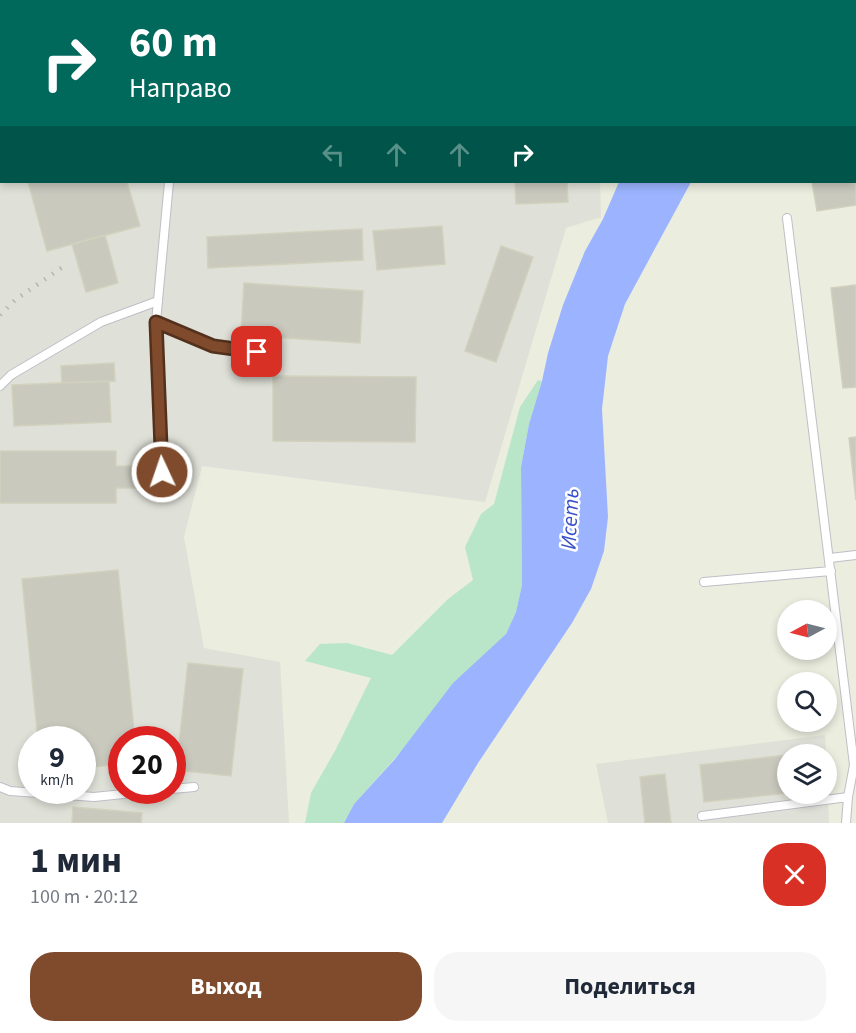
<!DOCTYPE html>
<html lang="ru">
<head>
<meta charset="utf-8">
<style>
  body { margin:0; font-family:"Source Sans 3",sans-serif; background:#f6f6f7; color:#1f2937; height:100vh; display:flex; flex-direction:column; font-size:22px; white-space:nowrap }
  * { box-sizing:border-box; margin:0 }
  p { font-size:20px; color:#747a83 }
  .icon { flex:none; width:33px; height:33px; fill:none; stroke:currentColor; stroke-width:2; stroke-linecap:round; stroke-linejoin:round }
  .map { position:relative; height:823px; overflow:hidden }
  .sheet { display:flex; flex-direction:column; background:#fff; flex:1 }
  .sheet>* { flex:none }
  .top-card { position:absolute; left:0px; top:0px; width:856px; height:183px; box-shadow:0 3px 9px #0003; background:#00695c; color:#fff; overflow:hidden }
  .needle { width:39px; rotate:263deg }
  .tools { position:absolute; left:777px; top:600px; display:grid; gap:12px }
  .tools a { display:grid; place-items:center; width:60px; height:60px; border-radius:50%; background:#fff; box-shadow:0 3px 9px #0003; font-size:30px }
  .speed { position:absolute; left:18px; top:726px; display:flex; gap:12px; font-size:30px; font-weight:700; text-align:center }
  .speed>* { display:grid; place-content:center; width:78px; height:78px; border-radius:50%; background:#fff; box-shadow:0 3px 9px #0003; line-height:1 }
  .speed small { font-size:15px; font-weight:400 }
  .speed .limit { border:9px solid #d22; background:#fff; color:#111 }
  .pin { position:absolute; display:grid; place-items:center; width:51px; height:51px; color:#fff; margin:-26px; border-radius:12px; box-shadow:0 3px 9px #0006 }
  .me { position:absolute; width:66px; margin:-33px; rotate:357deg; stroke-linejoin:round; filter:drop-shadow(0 0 4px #0008) }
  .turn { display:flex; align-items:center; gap:21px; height:126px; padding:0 30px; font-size:27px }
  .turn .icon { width:78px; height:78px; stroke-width:2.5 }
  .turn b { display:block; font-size:42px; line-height:51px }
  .lanes { display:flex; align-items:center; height:57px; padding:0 30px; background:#0003; justify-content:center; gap:30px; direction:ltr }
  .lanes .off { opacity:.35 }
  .round { display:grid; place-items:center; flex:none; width:63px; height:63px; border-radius:24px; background:#f6f6f7 }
  .overview { display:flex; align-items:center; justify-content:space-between; height:102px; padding:0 30px }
  h1 { font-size:36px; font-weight:700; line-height:45px }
  .button { display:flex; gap:12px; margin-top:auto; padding:12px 30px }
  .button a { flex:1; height:69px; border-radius:24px; background:#7f4b2c; color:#fff; font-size:24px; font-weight:700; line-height:69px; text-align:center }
  .button a+a { background:#f6f6f7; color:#1f2937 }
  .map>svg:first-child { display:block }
  .industrial { fill:#dfe0d7; fill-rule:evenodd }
  .green { fill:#b9e6c8 }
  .water { fill:#9cb4ff }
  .building { fill:#c9c9be; stroke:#d1d1bd; stroke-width:1.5 }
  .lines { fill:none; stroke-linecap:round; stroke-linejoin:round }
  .service-casing { stroke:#bebfc7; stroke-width:10 }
  .service { stroke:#fff; stroke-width:8 }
  .rail { stroke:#b5b5b6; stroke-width:4.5; stroke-dasharray:1.5 8; stroke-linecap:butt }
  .route-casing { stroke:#53311d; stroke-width:15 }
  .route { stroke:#7f4b2c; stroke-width:10 }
  .labels { text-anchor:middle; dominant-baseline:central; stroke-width:5; stroke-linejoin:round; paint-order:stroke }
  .water-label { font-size:22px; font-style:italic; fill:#384fc9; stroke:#fff }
</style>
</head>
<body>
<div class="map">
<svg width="856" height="823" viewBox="0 0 856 823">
  <rect width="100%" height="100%" fill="#ebeddf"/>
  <!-- industrial -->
  <path class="industrial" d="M0 0H592V2H2V182H600L601 217 566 228 485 502 202 466 184 537 204 648 280 662 289 823H0ZM32 740H82V790H32ZM122 740H172V790H122Z
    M825 735 826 754H788V794H826L827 766 829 823H608L596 764Z"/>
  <!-- green -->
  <path class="green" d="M538 380 542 381 529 424 521 467 522 585 516 612 506 634 354 804 344 823H305L311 793 336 749 371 678 305 661 320 644 347 643 392 655 448 599 473 580 465 547 481 514 494 504 520 407Z"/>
  <!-- water -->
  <path class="water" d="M705 0H805L804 2 705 1Z
    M619 182H691L625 304 608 356 602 409 608 517 604 551 591 589 572 623 478 763 442 823H344L354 804 395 759 453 683 506 634 516 612 522 585 521 467 529 424 542 381 548 353 563 305 585 251 603 219Z"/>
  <!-- building -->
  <path class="building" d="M206 0H282V2H206Z
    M339 0H508V2H339Z
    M508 0H561V2H508Z
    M855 166 856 205 817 211 812 182H855Z
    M28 182H127L140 226 47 251Z
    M515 182H567L568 202 516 204Z
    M442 226 445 264 377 270 373 231Z
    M362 229 363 260 208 268 207 237Z
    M105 235 118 283 86 292 72 244Z
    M501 246 533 257 496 362 465 351Z
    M244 283 363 291 360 343 241 335Z
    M856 285V387L843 388 831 288Z
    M114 363 115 381 62 383 61 366Z
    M273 376 416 377 415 442 273 441Z
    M109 381 111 422 14 426 12 385Z
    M856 437V500L849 438Z
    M0 451H116V466H138V488H116V503H0Z
    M118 570 135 740H122V764L82 768V740H38L22 579Z
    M188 663 243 669 231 776 176 770Z
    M787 755 788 793 704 802 700 765Z
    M665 774 671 823H645L640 777Z
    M73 807 142 813 141 823H72Z"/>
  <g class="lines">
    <!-- service casing -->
    <g class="service-casing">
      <path id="service" d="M642 0V2
        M172 2V0
        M787 218 854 765 848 797 846 823
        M156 322 213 346 257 352
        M0 386 11 375 101 322 158 301
        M163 492 156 322 169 182
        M830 558 856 555
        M704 582 831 571
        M0 787 10 791 94 797 162 790
        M172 789 194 787
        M702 816 848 797"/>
    </g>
    <!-- service -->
    <use href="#service" class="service"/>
    <!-- rail -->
    <path class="rail" d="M68 2 71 0
      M0 43 2 42
      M0 167 2 164
      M0 315 15 300 67 264"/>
  </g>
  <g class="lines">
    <!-- route casing -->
    <g class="route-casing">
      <path id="route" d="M162 472 156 322 213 346 257 352"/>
    </g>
    <!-- route -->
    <use href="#route" class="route"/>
  </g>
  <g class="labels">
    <!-- water labels -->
    <g class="water-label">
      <text transform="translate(570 519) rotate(-87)">Исеть</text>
    </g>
  </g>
</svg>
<div class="tools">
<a><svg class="needle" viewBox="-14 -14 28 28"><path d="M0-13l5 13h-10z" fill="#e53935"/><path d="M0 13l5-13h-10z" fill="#747a83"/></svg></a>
<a><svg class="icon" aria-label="search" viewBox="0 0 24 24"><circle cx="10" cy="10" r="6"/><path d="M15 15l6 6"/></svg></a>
<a><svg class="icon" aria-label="layers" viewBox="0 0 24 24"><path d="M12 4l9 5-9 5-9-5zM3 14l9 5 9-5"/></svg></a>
</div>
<div class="speed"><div>9<small>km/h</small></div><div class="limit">20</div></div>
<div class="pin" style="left:257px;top:352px;background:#d93025"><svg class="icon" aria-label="arrive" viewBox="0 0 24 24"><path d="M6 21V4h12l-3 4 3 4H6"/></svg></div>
<svg class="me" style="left:162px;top:472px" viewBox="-20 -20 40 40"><circle r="17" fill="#7f4b2c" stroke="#fff" stroke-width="3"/><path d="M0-11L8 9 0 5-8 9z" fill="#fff"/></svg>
<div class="top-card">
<div class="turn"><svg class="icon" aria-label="right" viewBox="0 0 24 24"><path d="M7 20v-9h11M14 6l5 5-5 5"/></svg><div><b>60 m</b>Направо</div></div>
<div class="lanes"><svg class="icon off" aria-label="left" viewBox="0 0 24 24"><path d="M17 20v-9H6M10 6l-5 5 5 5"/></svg><svg class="icon off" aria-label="ahead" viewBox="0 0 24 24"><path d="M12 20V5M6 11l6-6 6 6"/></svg><svg class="icon off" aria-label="ahead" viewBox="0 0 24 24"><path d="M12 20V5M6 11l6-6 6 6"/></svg><svg class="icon" aria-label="right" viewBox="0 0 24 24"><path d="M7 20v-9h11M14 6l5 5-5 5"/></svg></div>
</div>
</div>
<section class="sheet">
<div class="overview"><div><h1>1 мин</h1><p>100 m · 20:12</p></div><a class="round" style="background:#d93025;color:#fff"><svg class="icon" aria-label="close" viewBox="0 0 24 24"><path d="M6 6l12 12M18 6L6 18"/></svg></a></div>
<div class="button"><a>Выход</a><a>Поделиться</a></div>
</section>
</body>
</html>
